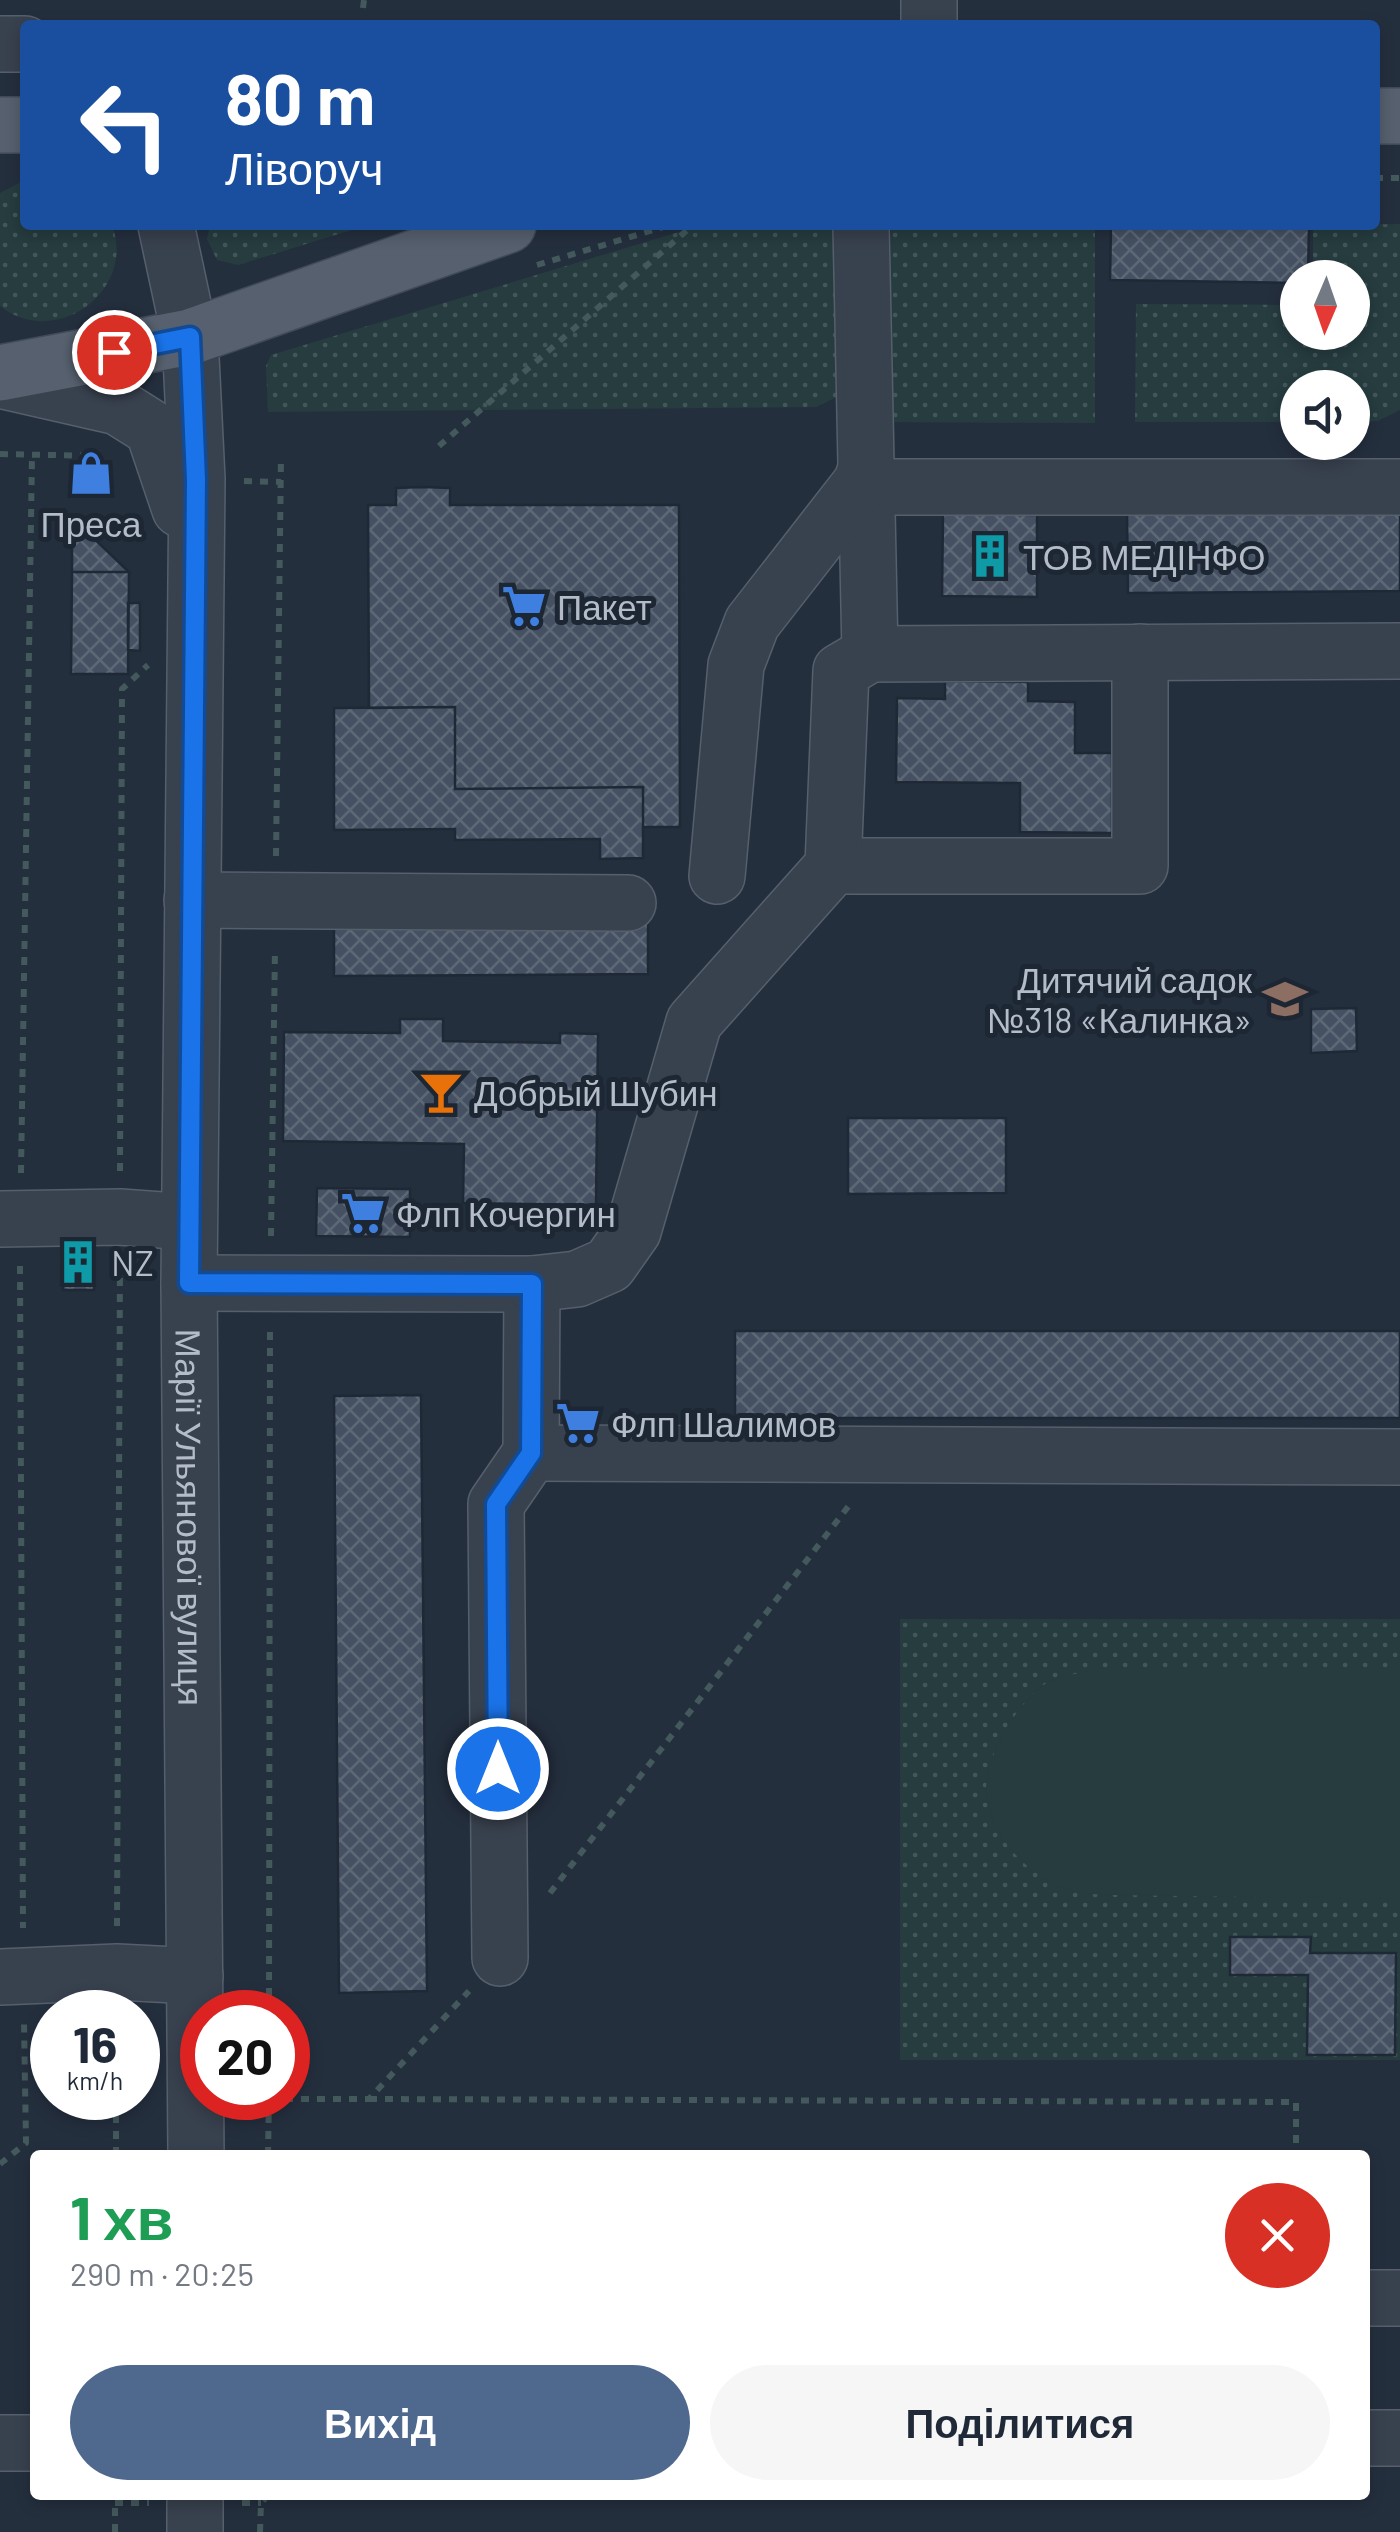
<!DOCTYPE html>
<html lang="uk">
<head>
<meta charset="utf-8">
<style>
  body { margin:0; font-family:Barlow,sans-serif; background:#f6f6f7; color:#1f2937; height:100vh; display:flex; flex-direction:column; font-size:38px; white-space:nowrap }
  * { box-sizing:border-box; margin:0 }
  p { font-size:32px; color:#747a83 }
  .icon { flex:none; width:55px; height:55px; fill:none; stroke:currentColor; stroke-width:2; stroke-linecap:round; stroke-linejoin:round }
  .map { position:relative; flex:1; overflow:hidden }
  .drawer { position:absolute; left:30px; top:2150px; width:1340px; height:350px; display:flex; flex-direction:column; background:#fff; border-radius:10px; box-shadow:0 5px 15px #0003 }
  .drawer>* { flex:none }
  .banner { position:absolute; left:20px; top:20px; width:1360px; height:210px; border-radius:10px; box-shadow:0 5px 15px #0003; background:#1a4fa0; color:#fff; overflow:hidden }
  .needle { width:65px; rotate:182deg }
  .fabs { position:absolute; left:1280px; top:260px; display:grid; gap:20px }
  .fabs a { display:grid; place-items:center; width:90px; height:90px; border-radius:50%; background:#fff; box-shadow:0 5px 15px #0003; font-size:50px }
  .speed { position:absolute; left:30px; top:1990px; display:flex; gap:20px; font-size:50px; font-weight:700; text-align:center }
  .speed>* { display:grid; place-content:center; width:130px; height:130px; border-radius:50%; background:#fff; box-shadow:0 5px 15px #0003; line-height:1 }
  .speed small { font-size:25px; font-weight:400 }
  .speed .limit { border:15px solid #d22; background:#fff; color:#111 }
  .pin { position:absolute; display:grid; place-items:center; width:85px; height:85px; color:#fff; margin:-42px; border:5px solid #fff; border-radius:50%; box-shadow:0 2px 10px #0007 }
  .me { position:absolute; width:110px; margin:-55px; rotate:0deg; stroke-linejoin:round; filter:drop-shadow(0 0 8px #0008) }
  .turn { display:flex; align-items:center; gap:35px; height:210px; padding:0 40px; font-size:45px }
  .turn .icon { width:130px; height:130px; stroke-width:2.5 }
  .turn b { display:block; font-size:70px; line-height:85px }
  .round { display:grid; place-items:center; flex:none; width:105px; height:105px; border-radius:52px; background:#f6f6f7 }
  .head { display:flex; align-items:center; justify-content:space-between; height:170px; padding:0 40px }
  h1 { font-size:60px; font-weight:700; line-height:75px; color:#1e9e55 }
  .cta { display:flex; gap:20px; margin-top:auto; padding:20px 40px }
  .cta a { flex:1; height:115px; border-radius:60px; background:#4f688e; color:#fff; font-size:40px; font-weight:700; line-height:115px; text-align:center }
  .cta a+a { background:#f6f6f7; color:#1f2937 }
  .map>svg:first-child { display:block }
  .grass { fill:url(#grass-dots) }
  .garden { fill:#263c3f }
  .building { fill:url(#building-cross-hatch); stroke:#1f2835; stroke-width:2.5 }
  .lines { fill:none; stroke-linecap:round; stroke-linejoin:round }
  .minor-casing { stroke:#565f6c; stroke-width:58 }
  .major-casing { stroke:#414a57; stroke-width:58 }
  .path { stroke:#44595c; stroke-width:6; stroke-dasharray:8 8; stroke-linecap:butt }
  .minor { stroke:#38414e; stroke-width:55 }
  .major { stroke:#56606e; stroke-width:55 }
  .route-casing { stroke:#114b97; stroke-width:25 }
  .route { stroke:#1a73e8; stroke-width:18 }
  .labels { text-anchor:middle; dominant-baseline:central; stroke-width:10; stroke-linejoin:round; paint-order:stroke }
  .poi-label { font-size:35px; fill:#b4bcc9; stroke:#1d2633; text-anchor:start }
  .street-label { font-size:35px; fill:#b4bcc9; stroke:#1d2633 }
</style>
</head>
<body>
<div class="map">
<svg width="1400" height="2532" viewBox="0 0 1400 2532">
  <defs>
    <pattern id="grass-dots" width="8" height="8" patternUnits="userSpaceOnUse" patternTransform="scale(2.5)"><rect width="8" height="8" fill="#263c3f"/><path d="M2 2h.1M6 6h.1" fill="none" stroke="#435659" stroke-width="1.8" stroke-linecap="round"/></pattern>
    <pattern id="building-cross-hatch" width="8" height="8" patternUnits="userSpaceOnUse" patternTransform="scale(2.5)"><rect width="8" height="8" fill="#455162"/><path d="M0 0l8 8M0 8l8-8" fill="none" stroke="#5d6877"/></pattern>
  </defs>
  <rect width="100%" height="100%" fill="#242f3e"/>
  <!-- grass -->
  <path class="grass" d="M25 180V225H112C137 291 55 350 0 306V193Z
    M1400 224V410L1378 421 1353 422 1352 388H1298L1297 422H1135L1136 304 1297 305 1298 332H1352V278L1313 277V225Z
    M210 225H368L238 265 217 260 207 239Z
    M702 225H839L847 392 816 407 268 412 266 366 271 355Z
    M891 225H1095V423L889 422Z
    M900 1619H1400V2060H900Z"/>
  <!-- garden -->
  <path class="garden" d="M1088 1671H1400V1899L1115 1895C1101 1894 1083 1895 1069 1890 1029 1877 986 1833 986 1789 987 1753 1016 1705 1045 1684 1055 1676 1075 1675 1088 1671Z"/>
  <!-- building -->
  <path class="building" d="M1111 225H1309L1308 278H1298V283L1110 280Z
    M80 473H102L101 490 80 489Z
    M423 487 450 488V505H679L680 827H643V787L455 789V707L369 708 368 505H396V488Z
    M1400 511V591L1128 593 1127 513Z
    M943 514 1037 515V597L942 596Z
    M82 527 129 572H72V533Z
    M72 572H129L128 674H71Z
    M128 603H140V651L128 650Z
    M945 681 1028 682V701L1075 702V753H1112V833L1020 832V783L896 782 897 698 945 699Z
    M455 707V789L643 787V858L600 859V839L455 840V829L334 830V708Z
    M648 922V974L334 976V923Z
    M1356 1008 1357 1051 1311 1053V1009Z
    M400 1019H443V1041L560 1043V1033L598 1034 596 1205 463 1203 464 1144 283 1141 284 1032 400 1033Z
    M848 1118H1006V1193L848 1194Z
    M317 1188 410 1189V1237L316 1236Z
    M62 1234H94V1290H63Z
    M735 1331H1400V1418H735Z
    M421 1395 427 1991 339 1993 334 1396Z
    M1230 1937H1311L1310 1953H1396L1395 2055H1307L1308 1975H1230Z"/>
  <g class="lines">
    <!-- minor casing -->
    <g class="minor-casing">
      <g id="minor">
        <path d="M929 25V0"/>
        <path d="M0 44H25"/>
        <path id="s1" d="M166 225 190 337 197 479 189 1283 196 2155"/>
        <path d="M861 225 870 654"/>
        <path d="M0 380 118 407 153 429 180 509"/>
        <path d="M866 487H1400"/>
        <path d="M833 866H1140V652"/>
        <path d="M717 876 736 665 752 623 861 483 866 469"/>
        <path d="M192 900 628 903"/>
        <path d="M0 1219 120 1217 189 1222"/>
        <path d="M189 1283 532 1284 531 1453 1400 1457"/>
        <path d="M532 1284 577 1279 609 1265 633 1231 694 1022 833 866 841 671 870 654 1400 651"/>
        <path d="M500 1958 496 1504 531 1453"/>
        <path d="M0 1977 117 1972 195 1976"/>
        <path d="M1365 2298H1400"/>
        <path d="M1365 2438H1400"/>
        <path d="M0 2443H35"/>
        <path d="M195 2495V2532"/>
      </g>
    </g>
    <!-- major casing -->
    <g class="major-casing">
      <path id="major" d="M1375 116H1400
        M0 125H25
        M0 373 190 337 508 225"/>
    </g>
    <!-- path -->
    <path class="path" d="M363 8 364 0
      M1375 178H1400
      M537 265 670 225
      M439 446 693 225
      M0 454 101 456
      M244 481 281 482
      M276 856 281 458
      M120 1171 122 689 148 665
      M21 1173 32 455
      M271 1236 275 949
      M20 1266 23 1928
      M550 1893 851 1503
      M117 1926 120 1264
      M269 2012 270 1329
      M269 2099H369L469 1991
      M369 2099 1296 2102V2155
      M116 2155V2098
      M268 2155 269 2098
      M0 2164 26 2143 24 2021
      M115 2503H149
      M242 2503H261
      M115 2532V2495
      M260 2532 261 2503 268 2495"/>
    <!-- minor -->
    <use href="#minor" class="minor"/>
    <!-- major -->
    <use href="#major" class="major"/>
  </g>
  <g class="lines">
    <!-- route casing -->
    <g class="route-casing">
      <path id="route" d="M114 352 190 337 196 480 189 1283 532 1284 531 1453 496 1504 498 1769"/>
    </g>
    <!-- route -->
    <use href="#route" class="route"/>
  </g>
  <!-- icons -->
  <defs>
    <g id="shop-bare" transform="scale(3.45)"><path d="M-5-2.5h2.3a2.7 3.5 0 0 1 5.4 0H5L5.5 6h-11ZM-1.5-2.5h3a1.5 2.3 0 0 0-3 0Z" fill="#3f7fe0" stroke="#1d2633" stroke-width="2.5" paint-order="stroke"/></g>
    <g id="building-bare" transform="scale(3.45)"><path d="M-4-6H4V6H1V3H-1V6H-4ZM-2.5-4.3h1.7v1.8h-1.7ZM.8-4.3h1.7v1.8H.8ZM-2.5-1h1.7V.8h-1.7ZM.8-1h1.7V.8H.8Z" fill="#0f9aa8" stroke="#1d2633" stroke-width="2.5" paint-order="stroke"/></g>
    <g id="supermarket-bare" transform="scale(3.45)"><path d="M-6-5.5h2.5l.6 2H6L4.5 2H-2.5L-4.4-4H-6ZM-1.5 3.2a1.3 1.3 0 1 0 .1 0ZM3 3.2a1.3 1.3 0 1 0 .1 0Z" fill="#3f7fe0" stroke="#1d2633" stroke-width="2.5" paint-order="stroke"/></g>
    <g id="school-bare" transform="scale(3.45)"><path d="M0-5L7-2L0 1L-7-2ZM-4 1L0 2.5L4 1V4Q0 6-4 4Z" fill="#8d6e63" stroke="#1d2633" stroke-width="2.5" paint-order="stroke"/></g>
    <g id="bar-bare" transform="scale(3.45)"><path d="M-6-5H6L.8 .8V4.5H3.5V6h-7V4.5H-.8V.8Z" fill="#e8710a" stroke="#1d2633" stroke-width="2.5" paint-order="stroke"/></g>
  </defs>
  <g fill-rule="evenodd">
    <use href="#shop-bare" x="91" y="473"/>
    <use href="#building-bare" x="990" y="556"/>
    <use href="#supermarket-bare" x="524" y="606"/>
    <use href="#school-bare" x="1285" y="999"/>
    <use href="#bar-bare" x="441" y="1092"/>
    <use href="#supermarket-bare" x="363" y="1213"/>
    <use href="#building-bare" x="78" y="1262"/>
    <use href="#supermarket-bare" x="578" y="1423"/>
  </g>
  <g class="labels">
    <!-- poi labels -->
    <g class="poi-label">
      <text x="91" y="523" text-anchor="middle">Преса</text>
      <text x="1023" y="556">ТОВ МЕДІНФО</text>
      <text x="557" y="606">Пакет</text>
      <text x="1252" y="979" text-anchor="end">Дитячий садок<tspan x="1252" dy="40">№318 «Калинка»</tspan></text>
      <text x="474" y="1092">Добрый Шубин</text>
      <text x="396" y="1213">Флп Кочергин</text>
      <text x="111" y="1262">NZ</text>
      <text x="611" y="1423">Флп Шалимов</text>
    </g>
    <!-- street labels -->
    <g class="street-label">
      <text stroke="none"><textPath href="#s1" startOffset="1295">Марії Ульянової вулиця</textPath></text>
    </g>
  </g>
</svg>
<div class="fabs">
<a><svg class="needle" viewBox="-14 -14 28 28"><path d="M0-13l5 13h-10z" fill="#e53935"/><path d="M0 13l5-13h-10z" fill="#747a83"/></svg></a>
<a><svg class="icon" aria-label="sound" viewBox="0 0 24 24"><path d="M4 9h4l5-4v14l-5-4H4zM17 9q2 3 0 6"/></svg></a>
</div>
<div class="speed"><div>16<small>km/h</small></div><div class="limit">20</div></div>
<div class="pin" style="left:114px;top:352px;background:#d93025"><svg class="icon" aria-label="arrive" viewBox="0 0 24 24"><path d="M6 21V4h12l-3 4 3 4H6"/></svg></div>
<svg class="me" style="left:498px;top:1769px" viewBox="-20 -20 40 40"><circle r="17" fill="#1a73e8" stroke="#fff" stroke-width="3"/><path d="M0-11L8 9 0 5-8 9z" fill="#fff"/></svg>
<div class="banner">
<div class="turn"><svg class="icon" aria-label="left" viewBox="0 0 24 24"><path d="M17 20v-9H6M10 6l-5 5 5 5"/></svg><div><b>80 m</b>Ліворуч</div></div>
</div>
<section class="drawer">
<div class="head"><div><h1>1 хв</h1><p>290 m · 20:25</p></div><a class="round" style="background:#d93025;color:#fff"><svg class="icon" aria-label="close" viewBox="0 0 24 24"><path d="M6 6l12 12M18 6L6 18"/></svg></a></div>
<div class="cta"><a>Вихід</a><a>Поділитися</a></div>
</section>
</div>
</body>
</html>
